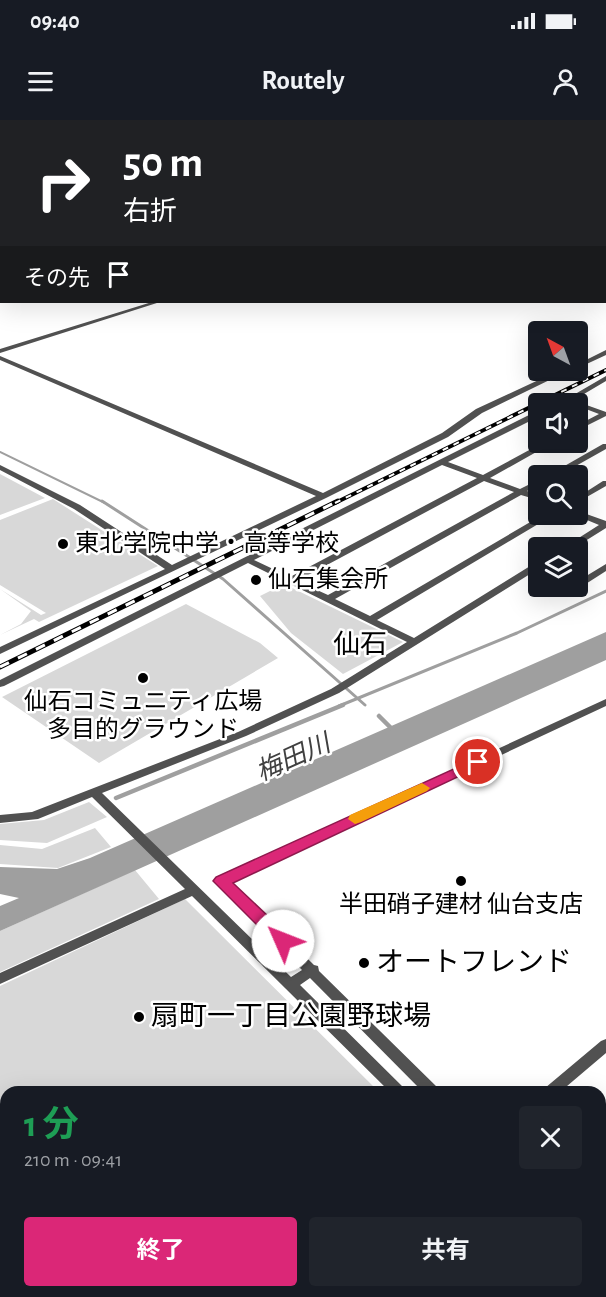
<!DOCTYPE html>
<html lang="ja">
<head>
<meta charset="utf-8">
<style>
  body { margin:0; font-family:"Alegreya Sans","Noto Sans JP",sans-serif; background:#20242c; color:#f1f3f6; height:100vh; display:flex; flex-direction:column; font-size:22px; white-space:nowrap }
  * { box-sizing:border-box; margin:0 }
  p { font-size:20px; color:#9ea1a6 }
  .icon { flex:none; width:33px; height:33px; fill:none; stroke:currentColor; stroke-width:2; stroke-linecap:round; stroke-linejoin:round }
  .map { position:relative; flex:1; overflow:hidden }
  .side { position:absolute; left:0px; top:966px; width:606px; height:212px; display:flex; flex-direction:column; background:#171b24; border-radius:18px 18px 0 0; box-shadow:0 6px 24px #0002 }
  .side>* { flex:none }
  .banner { position:absolute; left:0px; top:0px; width:606px; height:183px; box-shadow:0 6px 24px #0002; background:#202124; color:#fff; overflow:hidden }
  .needle { width:39px; rotate:319deg }
  .controls { position:absolute; left:528px; top:201px; display:grid; gap:12px }
  .controls a { display:grid; place-items:center; width:60px; height:60px; border-radius:6px; background:#171b24; box-shadow:0 6px 24px #0002; font-size:30px }
  .pin { position:absolute; display:grid; place-items:center; width:51px; height:51px; color:#fff; margin:-26px; border:3px solid #fff; border-radius:50%; box-shadow:0 2px 6px #0007 }
  .me { position:absolute; width:66px; margin:-33px; rotate:314deg; stroke-linejoin:round; filter:drop-shadow(0 0 4px #0008) }
  .turn { display:flex; align-items:center; gap:21px; height:126px; padding:0 24px; font-size:27px }
  .turn .icon { width:78px; height:78px; stroke-width:2.5 }
  .turn b { display:block; font-size:42px; line-height:51px }
  .then { display:flex; align-items:center; height:57px; padding:0 24px; background:#0003; gap:12px; font-size:22px }
  .round { display:grid; place-items:center; flex:none; width:63px; height:63px; border-radius:6px; background:#20242c }
  .overview { display:flex; align-items:center; justify-content:space-between; height:102px; padding:0 24px }
  h1 { font-size:36px; font-weight:700; line-height:45px; color:#1e9e55 }
  .cta { display:flex; gap:12px; margin-top:auto; padding:12px 24px }
  .cta a { flex:1; height:69px; border-radius:6px; background:#db2777; color:#fff; font-size:24px; font-weight:700; line-height:69px; text-align:center }
  .cta a+a { background:#20242c; color:#f1f3f6 }
  .status { display:flex; justify-content:space-between; align-items:center; height:42px; padding:0 30px; background:#171b24; direction:ltr }
  .status svg { height:16px; fill:currentColor }
  header { display:flex; justify-content:space-between; align-items:center; height:78px; padding:0 24px; background:#171b24; font-size:27px; font-weight:700 }
  .map>svg:first-child { display:block }
  .green { fill:#d8d8d8 }
  .water { fill:#9f9f9f }
  .lines { fill:none; stroke-linecap:round; stroke-linejoin:round }
  .stream-far2 { stroke:#9f9f9f; stroke-width:2 }
  .stream-far1 { stroke:#9f9f9f; stroke-width:3 }
  .stream { stroke:#9f9f9f; stroke-width:4.5 }
  .minor { fill:#515151; fill-rule:evenodd }
  .tertiary { fill:#515151; fill-rule:evenodd }
  .rail-far1-casing { stroke:#000; stroke-width:4 }
  .rail-casing { stroke:#000; stroke-width:5 }
  .rail-far1 { stroke:#fff; stroke-width:2; stroke-dasharray:6; stroke-linecap:butt }
  .rail { stroke:#fff; stroke-width:3; stroke-dasharray:10; stroke-linecap:butt }
  .route { fill:#db2777; stroke:#8e194d; stroke-width:1.5 }
  .slow { fill:#f59e0b }
  .poi-dot { fill:#000; stroke:#fff; stroke-width:2 }
  .labels { text-anchor:middle; dominant-baseline:central; stroke-width:5; stroke-linejoin:round; paint-order:stroke }
  .poi-label { font-size:24px; fill:#000; stroke:#fff; text-anchor:start }
  .water-label { font-size:26px; font-style:italic; fill:#404040; stroke:#fff }
  .quarter-label { font-size:27px; fill:#000; stroke:#fff }
  .near-poi-label { font-size:28px; fill:#000; stroke:#fff; text-anchor:start }
</style>
</head>
<body>
<div class="status"><b>09:40</b><svg viewBox="0 0 49 12"><path d="M0 12V9h3v3zM5 12V6h3v6zM10 12V3h3v9zM15 12V0h3v12zM26 1h20v11H26zM47 4h2v5h-2z"/></svg></div>
<header><svg class="icon" aria-label="menu" viewBox="0 0 24 24"><path d="M4 6h16M4 12h16M4 18h16"/></svg>Routely<svg class="icon" aria-label="person" viewBox="0 0 24 24"><circle cx="12" cy="8" r="4"/><path d="M4 21q1-7 8-7t8 7"/></svg></header>
<div class="map">
<svg width="606" height="1177" viewBox="0 0 606 1177">
  <rect width="100%" height="100%" fill="#fff"/>
  <!-- green -->
  <path class="green" d="M0 354 45 378 0 395Z
    M53 379 158 446 39 502 34 499 0 515 21 504 31 491 0 469 41 495 46 493 0 465V400Z
    M284 464 403 522 343 554 291 513 260 476Z
    M186 484 260 523 278 538 99 643 2 577Z
    M89 682 107 697 47 723 0 720V704L44 700Z
    M95 708 111 727 58 748 0 744V725L42 729Z
    M135 750 159 779 0 852V811Z
    M185 779 379 972H6V1172H281L275 1177H0V866Z"/>
  <!-- water -->
  <path class="water" d="M606 512V540L0 811V786L19 778 0 774V747L57 749 90 738Z"/>
  <g class="lines">
    <!-- stream-far2 -->
    <path class="stream-far2" d="M0 332 105 383"/>
    <!-- stream-far1 -->
    <path class="stream-far1" d="M102 381 223 459 365 585
      M339 586 517 513 606 471"/>
    <!-- stream -->
    <path class="stream" d="M379 596 393 610
      M116 678 343 585"/>
    <!-- minor -->
    <path class="minor" d="M204 0H210L199 2Z
      M300 0 302 1 303 2 297 1Z
      M352 0H357L350 2Z
      M496 0H500L495 2Z
      M524 0H528L523 2Z
      M604 4H606V6H604Z
      M605 21H606V24H604Z
      M604 52H606V54H604Z
      M604 65H606V68H604Z
      M606 230V235L578 248V244Z
      M0 236 323 373 442 313 476 289 560 250H570L482 293 448 317 326 378 0 534V527L165 449 74 389 0 350V345L80 385 172 445 316 376 0 240Z
      M606 256V261L567 284H558Z
      M578 282 606 292V296L578 310V305L599 294 578 286V284H575Z
      M535 292H538V297L448 342 483 355 544 322H554L490 358 520 369 538 360V365L527 371 538 375V380L521 375 335 479 370 496 544 394H555L377 500 414 518 535 443 538 442V449L339 573 246 616 102 673 291 857 302 850 217 764 215 761 217 758 606 579V586L230 762 314 845 318 846 319 851 438 968 440 972H423L310 858 300 865 404 968 406 972H390L192 776 0 864V853L185 769 92 677 38 699 0 703V695L32 692 238 612 331 569 407 522 248 443 4 566 0 567V560ZM442 345 477 358 290 457 254 440ZM484 361 514 372 328 475 297 461Z
      M603 324H606V329L558 356H547Z
      M603 361H606V366L578 382V377Z
      M578 391 606 401V408L574 428H563L599 405 575 395 578 394Z
      M606 444V451L581 467H575L578 466V461Z
      M606 919V933L560 972H543L545 968 601 921Z
      M600 1131 606 1134V1153L600 1150Z
      M600 1165 606 1170V1177H590L588 1172H600Z
      M299 1172H321L318 1177H296Z"/>
    <!-- tertiary -->
    <path class="tertiary" d="M584 0H588V2H584Z
      M0 70H2V74H0Z
      M152 182H160L0 233V229Z"/>
    <!-- rail-far1 casing -->
    <g class="rail-far1-casing">
      <path id="rail-far1" d="M335 383 606 250"/>
    </g>
    <!-- rail casing -->
    <g class="rail-casing">
      <path id="rail" d="M0 547 338 381"/>
    </g>
    <!-- rail-far1 -->
    <use href="#rail-far1" class="rail-far1"/>
    <!-- rail -->
    <use href="#rail" class="rail"/>
  </g>
  <!-- route -->
  <path class="route" d="M478 638 483 639 485 642 483 645 233 763 289 816 291 821 289 825 283 827 277 825 213 761 216 757Z"/>
  <!-- slow -->
  <path class="slow" d="M422 663 430 668 427 671 361 702 355 704 348 699 350 695Z"/>
  <!-- markers -->
  <g class="poi-dot">
    <circle cx="63" cy="424" r="6"/>
    <circle cx="256" cy="460" r="6"/>
    <circle cx="143" cy="558" r="6"/>
    <circle cx="461" cy="761" r="6"/>
    <circle cx="364" cy="843" r="6"/>
    <circle cx="139" cy="897" r="6"/>
  </g>
  <g class="labels">
    <!-- poi labels -->
    <g class="poi-label">
      <text x="75" y="424">東北学院中学・高等学校</text>
      <text x="268" y="460">仙石集会所</text>
      <text x="143" y="582" text-anchor="middle">仙石コミュニティ広場<tspan x="143" dy="28">多目的グラウンド</tspan></text>
      <text x="461" y="785" text-anchor="middle">半田硝子建材 仙台支店</text>
    </g>
    <!-- water labels -->
    <g class="water-label">
      <text transform="translate(293 638) rotate(-24)">梅田川</text>
    </g>
    <!-- quarter labels -->
    <g class="quarter-label">
      <text x="360" y="524">仙石</text>
    </g>
    <!-- near-poi labels -->
    <g class="near-poi-label">
      <text x="376" y="843">オートフレンド</text>
      <text x="151" y="897">扇町一丁目公園野球場</text>
    </g>
  </g>
</svg>
<div class="controls">
<a><svg class="needle" viewBox="-14 -14 28 28"><path d="M0-13l5 13h-10z" fill="#e53935"/><path d="M0 13l5-13h-10z" fill="#9ea1a6"/></svg></a>
<a><svg class="icon" aria-label="sound" viewBox="0 0 24 24"><path d="M4 9h4l5-4v14l-5-4H4zM17 9q2 3 0 6"/></svg></a>
<a><svg class="icon" aria-label="search" viewBox="0 0 24 24"><circle cx="10" cy="10" r="6"/><path d="M15 15l6 6"/></svg></a>
<a><svg class="icon" aria-label="layers" viewBox="0 0 24 24"><path d="M12 4l9 5-9 5-9-5zM3 14l9 5 9-5"/></svg></a>
</div>
<div class="pin" style="left:478px;top:642px;background:#d93025"><svg class="icon" aria-label="arrive" viewBox="0 0 24 24"><path d="M6 21V4h12l-3 4 3 4H6"/></svg></div>
<svg class="me" style="left:283px;top:821px" viewBox="-20 -20 40 40"><circle r="19" fill="#fff"/><path d="M0-13L10 11 0 6-10 11z" fill="#db2777"/></svg>
<div class="banner">
<div class="turn"><svg class="icon" aria-label="right" viewBox="0 0 24 24"><path d="M7 20v-9h11M14 6l5 5-5 5"/></svg><div><b>50 m</b>右折</div></div>
<div class="then">その先<svg class="icon" aria-label="arrive" viewBox="0 0 24 24"><path d="M6 21V4h12l-3 4 3 4H6"/></svg></div>
</div>
<section class="side">
<div class="overview"><div><h1>1 分</h1><p>210 m · 09:41</p></div><a class="round"><svg class="icon" aria-label="close" viewBox="0 0 24 24"><path d="M6 6l12 12M18 6L6 18"/></svg></a></div>
<div class="cta"><a>終了</a><a>共有</a></div>
</section>
</div>
</body>
</html>
